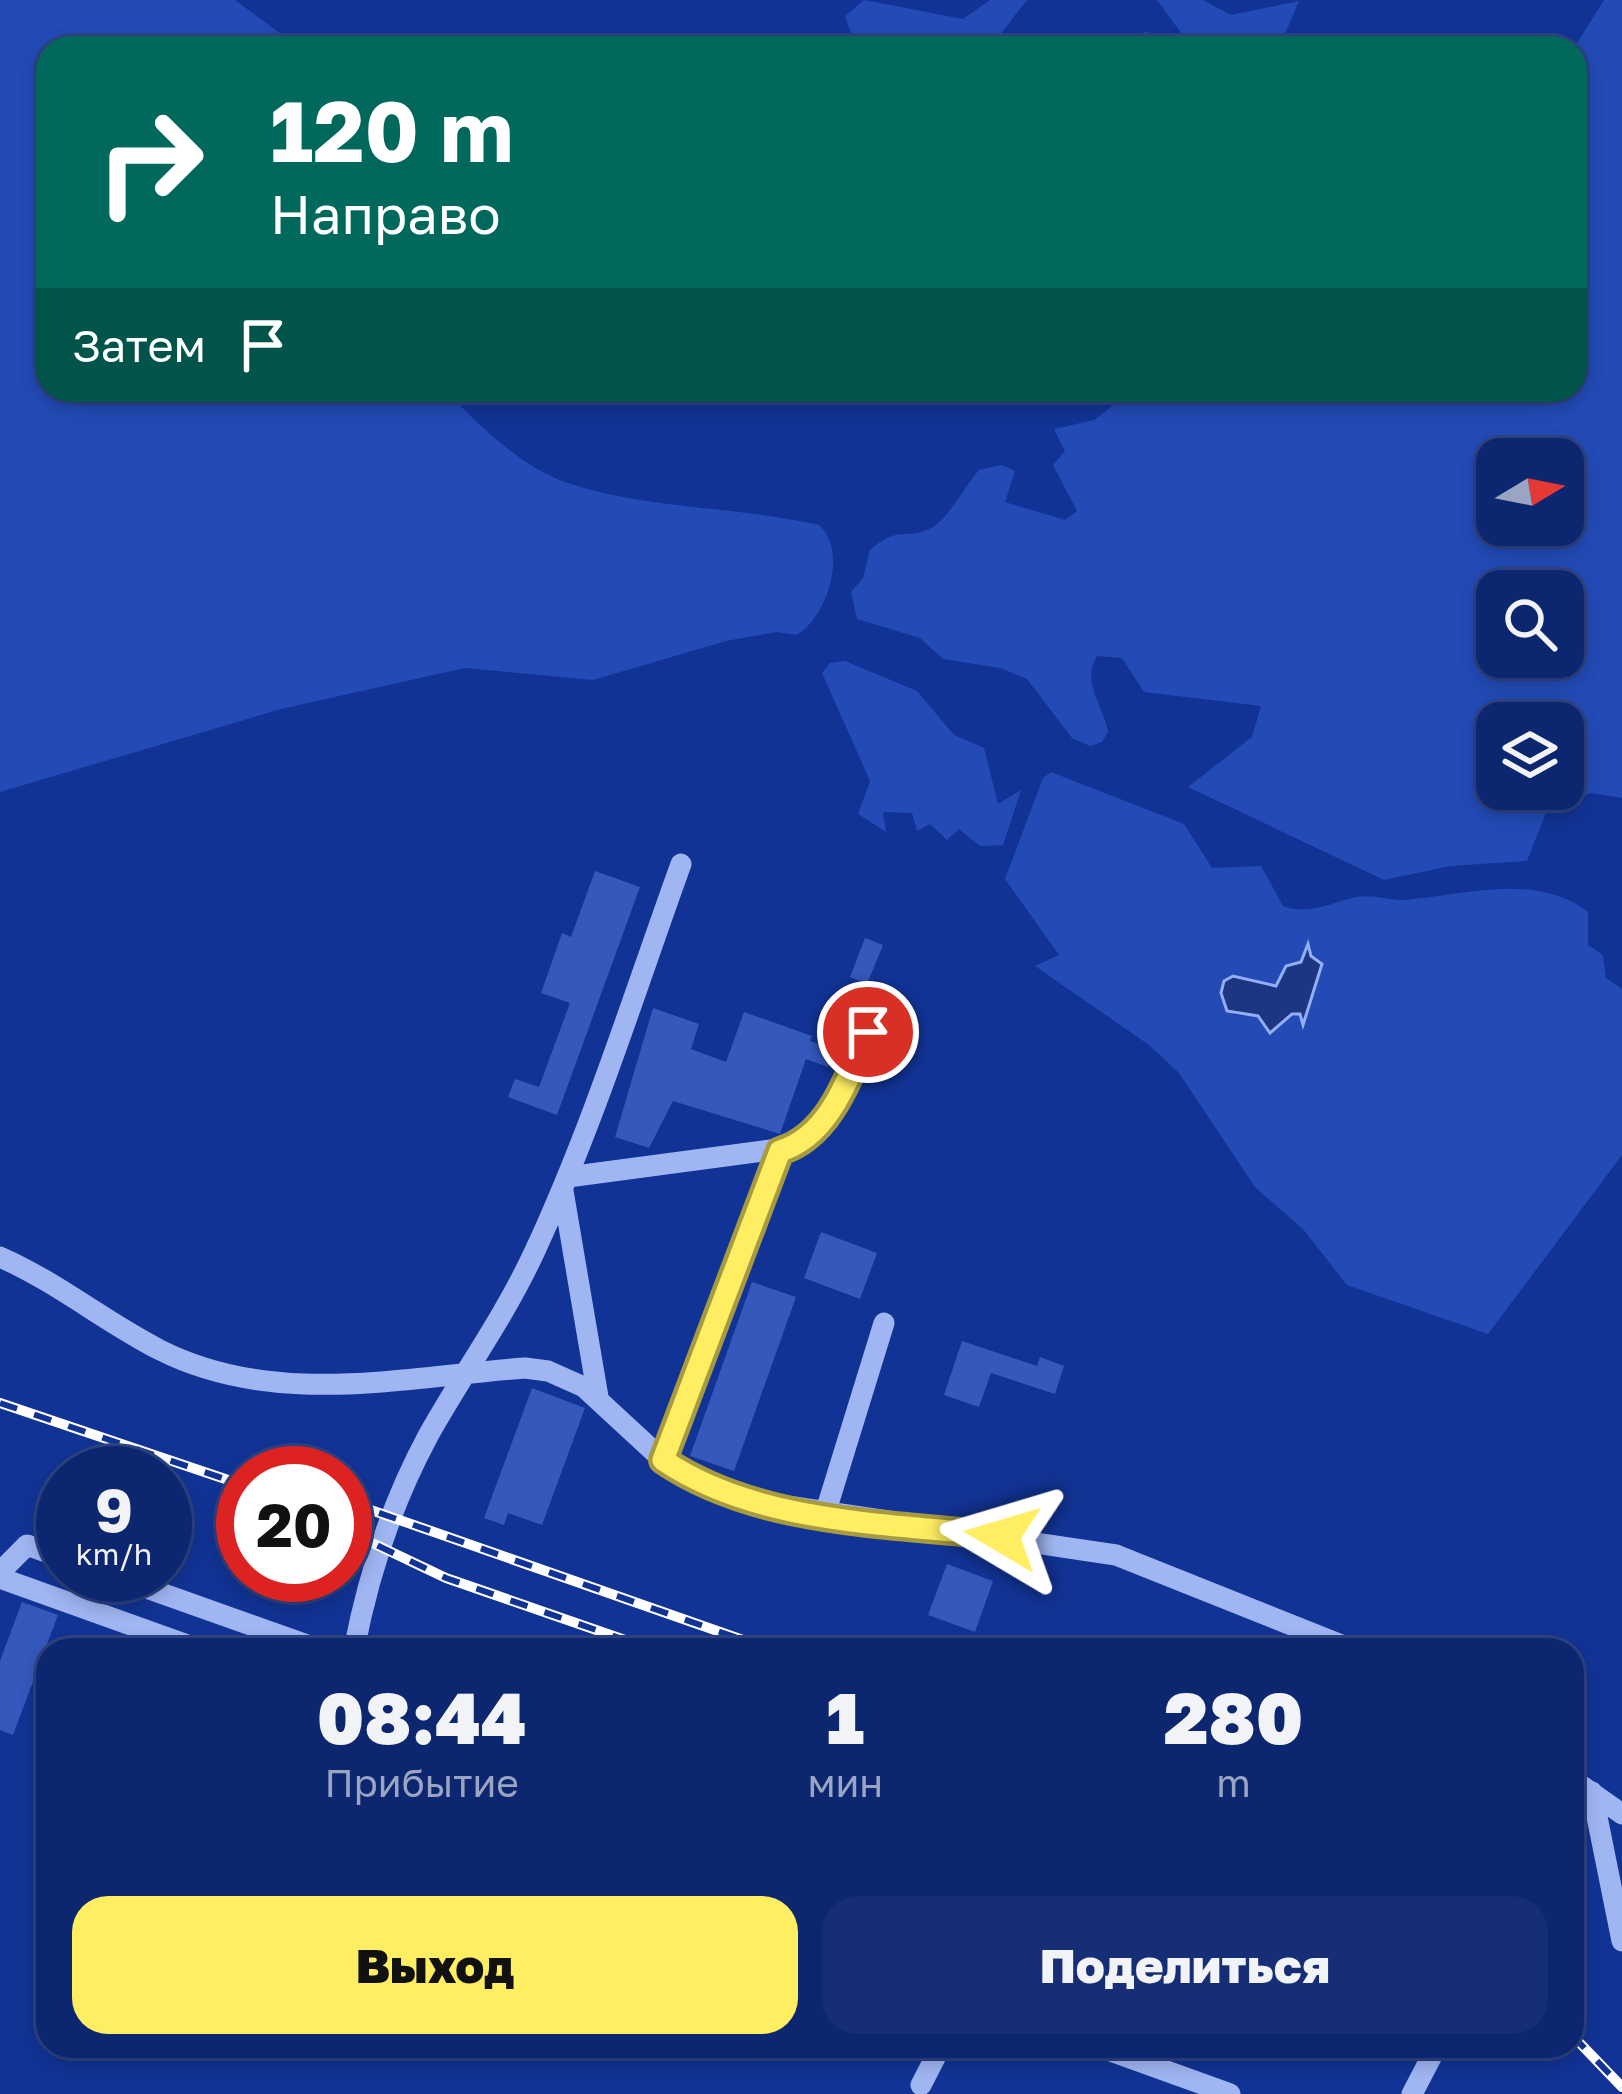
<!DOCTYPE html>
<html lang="ru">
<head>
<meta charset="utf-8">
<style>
  body { margin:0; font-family:"Golos Text",sans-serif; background:#162e75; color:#f1f3f6; height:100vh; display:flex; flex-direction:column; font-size:45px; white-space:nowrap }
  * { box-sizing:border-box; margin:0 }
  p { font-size:39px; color:#9aa5c3 }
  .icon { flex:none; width:66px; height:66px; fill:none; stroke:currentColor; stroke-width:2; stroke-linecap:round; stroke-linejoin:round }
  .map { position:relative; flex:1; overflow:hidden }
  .sheet { position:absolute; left:36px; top:1638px; width:1548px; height:420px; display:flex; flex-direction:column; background:#0d2670; border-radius:36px; box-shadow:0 6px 18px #0003,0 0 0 3px #2d4383 }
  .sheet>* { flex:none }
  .banner { position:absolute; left:36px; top:36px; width:1551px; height:366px; border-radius:36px; box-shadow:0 6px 18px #0003,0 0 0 3px #2d4383; background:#00695c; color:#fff; overflow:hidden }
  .needle { width:78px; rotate:80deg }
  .fabs { position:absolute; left:1476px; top:438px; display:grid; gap:24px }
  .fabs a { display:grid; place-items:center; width:108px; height:108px; border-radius:24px; background:#0d2670; box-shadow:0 6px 18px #0003,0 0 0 3px #2d4383; font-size:60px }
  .speed { position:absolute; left:36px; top:1446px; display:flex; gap:24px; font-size:60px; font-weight:700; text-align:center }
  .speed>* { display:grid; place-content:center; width:156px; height:156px; border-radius:50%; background:#0d2670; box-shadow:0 6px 18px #0003,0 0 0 3px #2d4383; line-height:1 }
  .speed small { font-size:30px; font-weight:400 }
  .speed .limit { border:18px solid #d22; background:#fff; color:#111 }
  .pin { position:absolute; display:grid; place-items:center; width:102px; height:102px; color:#fff; margin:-51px; border:6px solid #fff; border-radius:50%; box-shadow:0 3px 12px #0007 }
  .me { position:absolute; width:132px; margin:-66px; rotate:277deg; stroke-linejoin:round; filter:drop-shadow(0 0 9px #0008) }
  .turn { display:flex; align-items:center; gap:42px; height:252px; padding:0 36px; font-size:54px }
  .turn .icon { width:156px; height:156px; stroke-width:2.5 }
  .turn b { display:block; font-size:84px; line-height:102px }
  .then { display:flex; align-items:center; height:114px; padding:0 36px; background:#0003; gap:24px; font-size:45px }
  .eta { display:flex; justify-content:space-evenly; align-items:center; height:204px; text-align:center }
  .eta b { font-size:72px; font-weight:800; line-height:84px }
  .action { display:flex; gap:24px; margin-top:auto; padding:24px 36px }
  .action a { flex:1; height:138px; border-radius:36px; background:#ffee62; color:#111; font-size:48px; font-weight:800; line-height:138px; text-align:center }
  .action a+a { background:#162e75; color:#f1f3f6 }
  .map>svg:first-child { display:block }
  .green { fill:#234ab5; fill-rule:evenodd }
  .water { fill:#1d3681; stroke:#91aef7; stroke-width:3 }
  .building { fill:#3458bc }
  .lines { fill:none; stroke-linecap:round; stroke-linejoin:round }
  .minor { stroke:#a0b6f3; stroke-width:21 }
  .rail-casing { stroke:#fff; stroke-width:10 }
  .rail { stroke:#113395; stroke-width:6; stroke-dasharray:18; stroke-linecap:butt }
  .route-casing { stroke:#a69b40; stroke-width:30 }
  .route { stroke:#ffee62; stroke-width:21 }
</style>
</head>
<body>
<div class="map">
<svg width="1622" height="2094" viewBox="0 0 1622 2094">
  <rect width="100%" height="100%" fill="#113395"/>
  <!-- green -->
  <path class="green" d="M0 0H235L300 48H48V390H445C478 425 523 469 571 484 652 510 737 506 819 525 848 551 828 616 797 635L777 632 726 641 593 680 465 668 281 709 0 792Z
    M864 0 963 19 990 0H1027L1002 32 1003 48H868L852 37 845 16Z
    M1157 0H1203L1231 15 1299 1 1279 48H1093L1145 32 1184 37Z
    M1604 0H1622V798L1591 793 1547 810 1527 861 1450 866 1384 880 1188 787 1252 737 1261 706 1144 692 1122 658 1097 656C1081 682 1103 704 1108 732L1102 742 1090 746 1072 738 1027 679 1000 668 943 659 920 638 857 619 851 592 863 578 870 550C899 524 907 541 931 528 948 519 965 486 979 470L1002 465 1015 471 1005 502 1065 520 1077 511 1053 465 1065 451 1054 429 1094 420 1129 393 1575 390 1574 48ZM1563 459V525H1497V459ZM1563 591V657H1497V591ZM1563 723V789H1497V723Z
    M845 661 917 691 954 735 984 748 998 804 1021 790 1003 845 980 846 959 829 947 840 930 824 917 831 912 813 883 812 886 832 858 814 870 781 822 673 830 663Z
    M1051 772 1184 824 1212 868 1261 866 1283 906C1308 916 1333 902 1357 897 1370 894 1389 900 1404 900 1461 896 1536 871 1588 912V945L1603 955 1606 978 1622 989V1155L1488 1334 1347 1285 1303 1229 1255 1187 1179 1073 1149 1045 1035 966 1059 955 1005 879 1043 778ZM1307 947 1316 961 1300 1014 1283 1019 1276 1030 1259 1016 1235 1015 1223 1004 1245 978 1276 986 1301 962Z"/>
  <!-- water -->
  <path class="water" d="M1308 944 1311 956 1322 964 1303 1025 1300 1014H1292L1270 1033 1258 1016 1227 1011 1221 993 1224 981 1233 976 1276 986 1286 966 1301 962Z"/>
  <!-- building -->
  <path class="building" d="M595 871 640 887 557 1115 508 1097 515 1079 539 1087 570 1003 541 993 562 933 571 937Z
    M865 938 883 945 867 984 850 977Z
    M653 1008 699 1024 691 1049 726 1062 744 1012 812 1036 810 1041 834 1049 828 1067 806 1059 780 1134 673 1101 649 1148 615 1137Z
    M821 1232 877 1253 860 1299 804 1278Z
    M752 1282 796 1297 734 1471 690 1456Z
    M962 1341 1037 1366 1040 1357 1064 1366 1055 1394 991 1373 979 1407 944 1395Z
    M532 1388 585 1408 542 1525 508 1513 504 1525 484 1518Z
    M947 1564 993 1581 975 1632 928 1615Z
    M22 1602 58 1615 13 1735 0 1730V1661Z"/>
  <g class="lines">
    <!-- minor -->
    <path class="minor" d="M568 1177 793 1147 828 1113 868 1032
      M563 1191 598 1397
      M0 1257C57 1282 105 1322 160 1350 275 1408 403 1377 525 1368L548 1371 584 1387 663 1460 742 1499 1116 1555 1354 1650
      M663 1460 780 1151
      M825 1514 884 1323
      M0 1572 27 1545 63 1558
      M110 1575 321 1650
      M0 1578 201 1650
      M354 1650C368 1576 392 1503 428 1436 462 1375 503 1319 533 1255 592 1129 634 994 681 864
      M1572 1779 1622 1814
      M1592 1792 1622 1941
      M1097 2046 1230 2094
      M921 2085 941 2046
      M1412 2094 1437 2046"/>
    <!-- rail casing -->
    <g class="rail-casing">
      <path id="rail" d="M0 1403 243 1485
        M345 1501 772 1650
        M345 1530 446 1578 654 1650
        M1572 2035 1622 2087"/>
    </g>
    <!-- rail -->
    <use href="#rail" class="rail"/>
  </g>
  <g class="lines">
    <!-- route casing -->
    <g class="route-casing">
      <path id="route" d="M868 1032C849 1076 830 1136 780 1151L663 1460C759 1525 890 1523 1002 1536"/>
    </g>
    <!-- route -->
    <use href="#route" class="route"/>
  </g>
</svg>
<div class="fabs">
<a><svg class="needle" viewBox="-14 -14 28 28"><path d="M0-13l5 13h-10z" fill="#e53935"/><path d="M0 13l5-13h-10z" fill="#9aa5c3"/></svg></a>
<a><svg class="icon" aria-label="search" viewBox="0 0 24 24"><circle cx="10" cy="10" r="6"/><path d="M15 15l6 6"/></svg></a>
<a><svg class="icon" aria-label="layers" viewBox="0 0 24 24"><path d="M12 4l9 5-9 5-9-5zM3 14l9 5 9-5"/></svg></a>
</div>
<div class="speed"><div>9<small>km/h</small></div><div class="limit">20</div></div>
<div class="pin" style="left:868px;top:1032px;background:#d93025"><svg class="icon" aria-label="arrive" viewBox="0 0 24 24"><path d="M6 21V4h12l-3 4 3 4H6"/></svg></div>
<svg class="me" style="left:1002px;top:1536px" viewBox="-20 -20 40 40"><path d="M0-17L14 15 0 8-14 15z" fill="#ffee62" stroke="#fff" stroke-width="4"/></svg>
<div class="banner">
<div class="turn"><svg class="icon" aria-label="right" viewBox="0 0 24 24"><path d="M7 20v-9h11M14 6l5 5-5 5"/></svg><div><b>120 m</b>Направо</div></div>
<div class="then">Затем<svg class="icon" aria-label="arrive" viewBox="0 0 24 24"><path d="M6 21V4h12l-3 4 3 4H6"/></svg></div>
</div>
<section class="sheet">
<div class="eta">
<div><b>08:44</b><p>Прибытие</p></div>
<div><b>1</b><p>мин</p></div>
<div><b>280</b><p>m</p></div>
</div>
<div class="action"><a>Выход</a><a>Поделиться</a></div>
</section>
</div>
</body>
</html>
